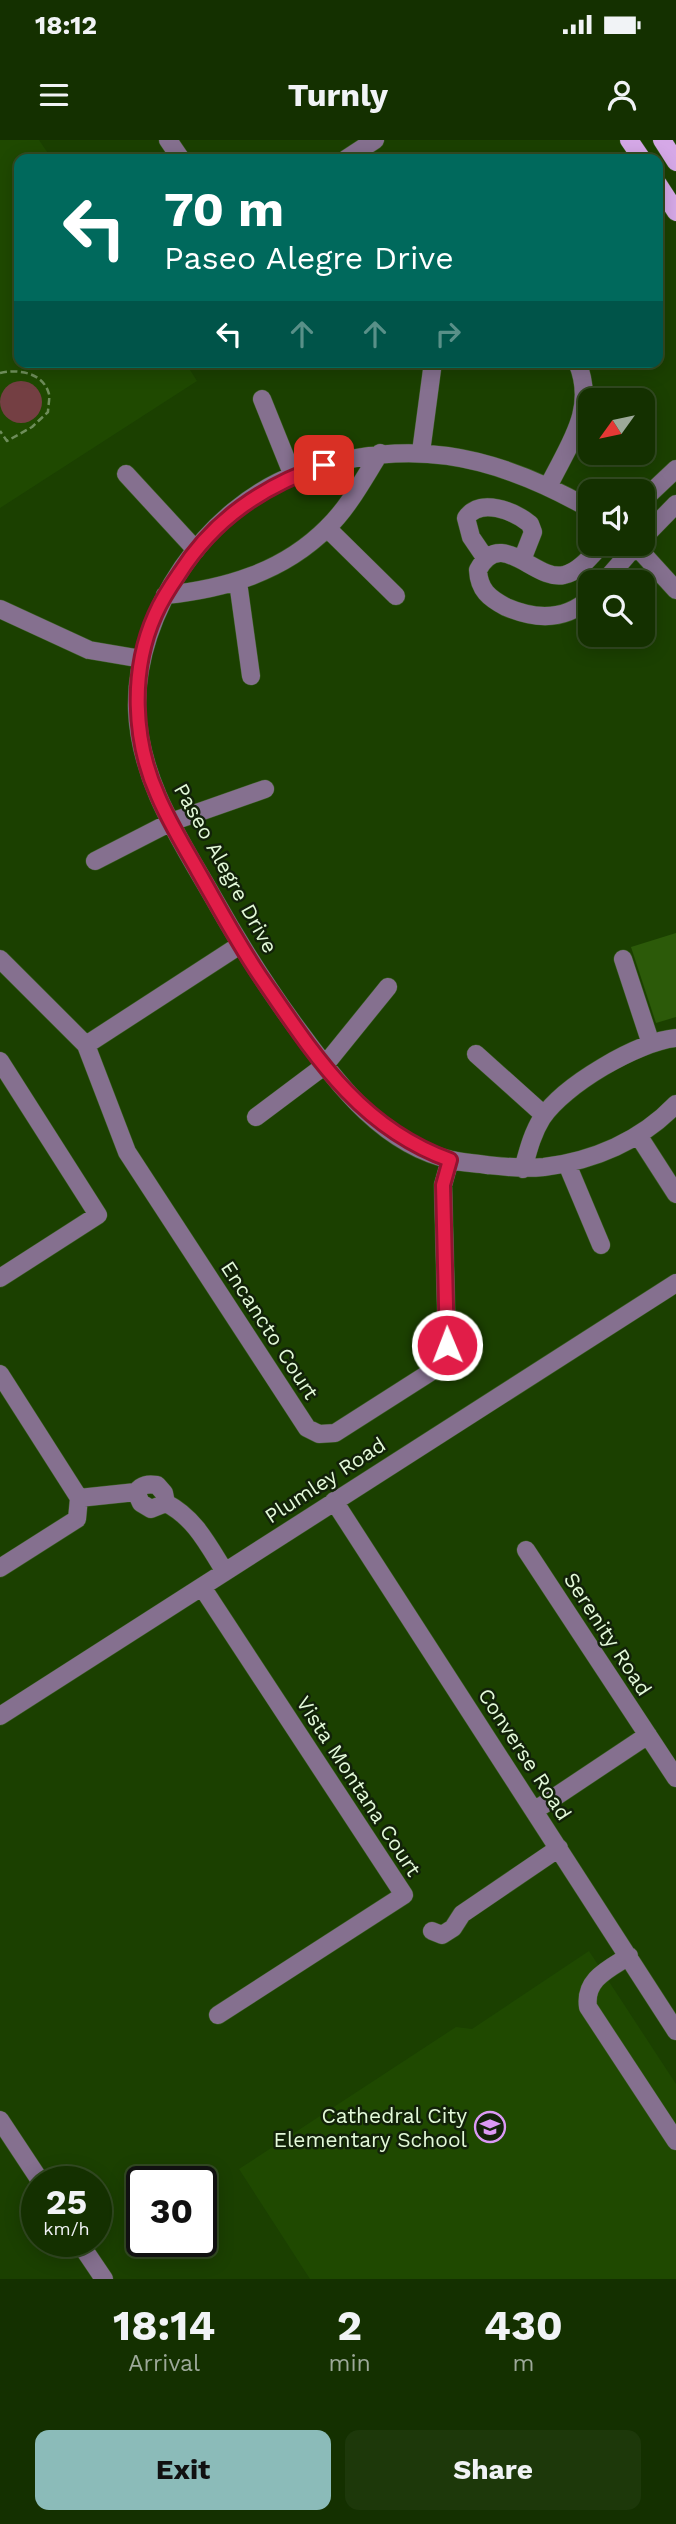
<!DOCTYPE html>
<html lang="en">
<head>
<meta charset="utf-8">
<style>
  body { margin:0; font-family:"Work Sans",sans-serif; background:#1d380a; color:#f1f3f6; height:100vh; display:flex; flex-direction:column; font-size:26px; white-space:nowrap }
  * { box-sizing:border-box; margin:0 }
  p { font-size:23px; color:#9da999 }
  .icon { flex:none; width:38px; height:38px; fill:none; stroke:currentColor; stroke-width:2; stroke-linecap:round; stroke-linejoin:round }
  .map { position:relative; height:2139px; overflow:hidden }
  .details { display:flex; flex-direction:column; background:#143000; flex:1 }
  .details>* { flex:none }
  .guide { position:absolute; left:14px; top:14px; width:649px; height:214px; border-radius:14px; box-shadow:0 4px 18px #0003,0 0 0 2px #334b22; background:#00695c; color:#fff; overflow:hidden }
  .needle { width:46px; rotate:237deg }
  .fabs { position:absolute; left:578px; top:248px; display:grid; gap:14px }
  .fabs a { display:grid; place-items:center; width:77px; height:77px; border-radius:14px; background:#143000; box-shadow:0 4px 18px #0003,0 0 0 2px #334b22; font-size:35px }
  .speed { position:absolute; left:21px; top:2026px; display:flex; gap:14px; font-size:35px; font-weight:700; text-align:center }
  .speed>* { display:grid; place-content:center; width:91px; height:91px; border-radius:50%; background:#143000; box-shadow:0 4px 18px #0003,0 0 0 2px #334b22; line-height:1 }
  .speed small { font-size:18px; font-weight:400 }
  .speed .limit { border:4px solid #111; border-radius:10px; background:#fff; color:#111 }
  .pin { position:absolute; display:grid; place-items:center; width:60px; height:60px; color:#fff; margin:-30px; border-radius:14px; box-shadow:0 4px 10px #0006 }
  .me { position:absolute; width:77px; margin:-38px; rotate:359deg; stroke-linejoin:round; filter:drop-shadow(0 0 5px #0008) }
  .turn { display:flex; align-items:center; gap:24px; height:147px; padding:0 35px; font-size:32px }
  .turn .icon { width:91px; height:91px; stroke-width:2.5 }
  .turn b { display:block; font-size:49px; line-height:60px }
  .lanes { display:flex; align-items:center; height:66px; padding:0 35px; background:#0003; justify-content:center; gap:35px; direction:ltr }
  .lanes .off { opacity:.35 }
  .eta { display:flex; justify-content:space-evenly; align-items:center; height:119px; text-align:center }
  .eta b { font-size:42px; font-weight:700; line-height:49px }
  .cta { display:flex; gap:14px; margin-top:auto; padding:14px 35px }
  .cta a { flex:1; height:80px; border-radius:14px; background:#8bbbb9; color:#111; font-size:28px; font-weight:700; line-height:80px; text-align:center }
  .cta a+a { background:#1d380a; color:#f1f3f6 }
  .status { display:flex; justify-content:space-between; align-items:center; height:49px; padding:0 35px; background:#143000; direction:ltr }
  .status svg { height:19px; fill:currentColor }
  header { display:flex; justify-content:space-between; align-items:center; height:91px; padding:0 35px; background:#143000; font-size:32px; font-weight:700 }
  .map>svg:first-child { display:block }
  .built { fill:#1f4900 }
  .green { fill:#743f43 }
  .building { fill:#2c5a09 }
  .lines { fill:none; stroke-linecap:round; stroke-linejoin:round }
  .minor-casing { stroke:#3b5e23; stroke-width:19 }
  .major-casing { stroke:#3b5e23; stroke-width:19 }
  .path { stroke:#6e8d5a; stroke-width:2.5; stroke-dasharray:7 3.5; stroke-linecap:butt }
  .minor { stroke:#85708f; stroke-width:18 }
  .major { stroke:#d5a8e7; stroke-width:18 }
  .route-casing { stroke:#92132f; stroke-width:18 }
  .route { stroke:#e11d48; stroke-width:12 }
  .labels { text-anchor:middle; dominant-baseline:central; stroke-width:5; stroke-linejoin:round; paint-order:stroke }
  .street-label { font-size:21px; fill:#e3f9d9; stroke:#122209 }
  .poi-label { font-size:21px; fill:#e3f9d9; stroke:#122209; text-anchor:end }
</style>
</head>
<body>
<div class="status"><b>18:12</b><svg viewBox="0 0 49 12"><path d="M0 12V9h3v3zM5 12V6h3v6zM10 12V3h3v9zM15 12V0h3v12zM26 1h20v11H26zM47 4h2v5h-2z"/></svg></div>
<header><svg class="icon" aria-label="menu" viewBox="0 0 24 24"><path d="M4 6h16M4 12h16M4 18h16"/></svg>Turnly<svg class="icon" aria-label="person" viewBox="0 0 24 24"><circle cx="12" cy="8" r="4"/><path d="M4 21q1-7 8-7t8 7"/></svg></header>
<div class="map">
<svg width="676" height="2139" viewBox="0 0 676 2139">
  <rect width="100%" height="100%" fill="#1b4000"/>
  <!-- built -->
  <path class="built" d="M0 0H39L52 19H19V222H185L197 241 0 368Z
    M589 1811 676 1944V2139H310L239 2029 456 1887 472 1889Z"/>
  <!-- green -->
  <path class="green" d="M0 262a21 21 0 1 1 42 0a21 21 0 1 1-42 0Z"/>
  <!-- building -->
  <path class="building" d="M676 793V877L656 883 631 807Z"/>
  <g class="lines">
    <!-- minor casing -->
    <g class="minor-casing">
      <path id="minor" d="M168 0 181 19
        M346 19 375 0
        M262 259 293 336
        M421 312 433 222
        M126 334 196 410
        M549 345C569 304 597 269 577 222
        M642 361 676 329
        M590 369C492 313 405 295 297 334 207 367 135 472 137 568 139 639 179 698 213 757 240 805 269 851 302 895 340 947 385 1006 452 1020 463 1023 475 1023 487 1025 507 1027 524 1029 544 1027 593 1021 641 1001 676 964
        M327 388 396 456
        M642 399 676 364
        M634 404 676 450
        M486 419 471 397 466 378C480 357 514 371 530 384L533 392 522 420
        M238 442 251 536
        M603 443 637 404
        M165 455C225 449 283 432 327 388 349 367 364 338 380 313
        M590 458C565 481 536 480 506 467 489 458 479 450 478 430 501 386 535 442 564 435 579 432 592 415 602 404
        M0 469 89 510 142 519
        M95 721 171 682 265 649
        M0 819 86 905 127 1012 307 1288 319 1294 335 1293 429 1233 440 1222 447 1205 443 1045 450 1020
        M623 819 651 904
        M86 905 240 805
        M476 914 544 975
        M0 921 98 1075 0 1138
        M256 977 324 926 388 847
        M638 995 676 1054
        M567 1024 601 1105
        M523 1029C528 1011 532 994 542 978 564 945 637 902 676 898
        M0 1234 79 1358
        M136 1352 141 1363 151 1369 166 1363C195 1378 208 1405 225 1432
        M79 1358 136 1352C142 1344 148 1344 157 1345L164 1353 166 1363
        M334 1361 676 1891
        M526 1410 676 1638
        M0 1428 77 1379 79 1358
        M202 1447 404 1755 218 1875
        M0 1576 676 1143
        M534 1671 648 1595
        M432 1791 442 1795 453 1788 462 1774 559 1708
        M629 1816C609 1829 584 1839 588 1867L676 2001
        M0 1980 41 2042
        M79 2102 104 2139"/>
    </g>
    <!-- major casing -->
    <g class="major-casing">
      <path id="major" d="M629 0 642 19
        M662 0 676 22
        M658 44 676 72"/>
    </g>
    <!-- path -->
    <path class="path" d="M0 233C18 229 43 232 49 254 50 258 48 267 48 272L32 287 7 301 0 291"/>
    <!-- minor -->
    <use href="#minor" class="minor"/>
    <!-- major -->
    <use href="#major" class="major"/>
  </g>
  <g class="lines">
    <!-- route casing -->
    <g class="route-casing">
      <path id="route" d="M324 325C263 346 214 379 179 434 170 447 161 461 155 475 130 531 133 601 158 656 169 682 184 706 198 731 218 766 237 802 260 836 313 913 358 987 450 1020L443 1045 447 1205"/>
    </g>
    <!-- route -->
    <use href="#route" class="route"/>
  </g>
  <!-- icons -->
  <defs>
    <g id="school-ring" transform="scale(1.575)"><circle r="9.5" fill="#122209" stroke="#db99f5" stroke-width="1.5"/><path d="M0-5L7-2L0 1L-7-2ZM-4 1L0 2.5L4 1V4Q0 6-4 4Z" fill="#db99f5"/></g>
  </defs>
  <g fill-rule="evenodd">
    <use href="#school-ring" x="490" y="1987"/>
  </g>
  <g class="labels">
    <!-- street labels -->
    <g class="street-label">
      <text transform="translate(226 728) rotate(61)">Paseo Alegre Drive</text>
      <text transform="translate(270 1190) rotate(57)">Encancto Court</text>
      <text transform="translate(325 1340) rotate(-33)">Plumley Road</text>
      <text transform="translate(608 1494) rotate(57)">Serenity Road</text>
      <text transform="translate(525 1614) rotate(57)">Converse Road</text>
      <text transform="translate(359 1646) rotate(57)">Vista Montana Court</text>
    </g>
    <!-- poi labels -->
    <g class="poi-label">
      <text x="467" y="1975">Cathedral City<tspan x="467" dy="24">Elementary School</tspan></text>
    </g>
  </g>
</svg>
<div class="fabs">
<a><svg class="needle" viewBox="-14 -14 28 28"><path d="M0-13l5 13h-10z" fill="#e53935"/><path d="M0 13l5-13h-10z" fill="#9da999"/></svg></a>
<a><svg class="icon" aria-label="sound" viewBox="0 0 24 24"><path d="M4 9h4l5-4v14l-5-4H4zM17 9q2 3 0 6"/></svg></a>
<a><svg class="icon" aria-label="search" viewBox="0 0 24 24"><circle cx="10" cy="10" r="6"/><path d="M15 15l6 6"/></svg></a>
</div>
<div class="speed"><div>25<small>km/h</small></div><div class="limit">30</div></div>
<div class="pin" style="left:324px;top:325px;background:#d93025"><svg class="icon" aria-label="arrive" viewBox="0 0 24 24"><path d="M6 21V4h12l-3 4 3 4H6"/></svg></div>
<svg class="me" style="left:447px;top:1205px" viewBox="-20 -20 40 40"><circle r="17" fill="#e11d48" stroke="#fff" stroke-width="3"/><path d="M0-11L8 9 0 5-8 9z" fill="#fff"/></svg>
<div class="guide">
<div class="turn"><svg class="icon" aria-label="left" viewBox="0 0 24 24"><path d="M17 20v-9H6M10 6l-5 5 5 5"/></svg><div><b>70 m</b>Paseo Alegre Drive</div></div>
<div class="lanes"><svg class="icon" aria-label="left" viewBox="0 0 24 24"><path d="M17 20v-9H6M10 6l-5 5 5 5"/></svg><svg class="icon off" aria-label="ahead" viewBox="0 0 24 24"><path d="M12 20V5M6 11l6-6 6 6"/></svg><svg class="icon off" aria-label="ahead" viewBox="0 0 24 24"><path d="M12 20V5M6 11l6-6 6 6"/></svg><svg class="icon off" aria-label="right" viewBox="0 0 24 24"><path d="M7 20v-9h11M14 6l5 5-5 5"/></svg></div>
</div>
</div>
<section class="details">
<div class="eta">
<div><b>18:14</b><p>Arrival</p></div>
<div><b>2</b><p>min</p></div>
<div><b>430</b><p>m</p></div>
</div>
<div class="cta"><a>Exit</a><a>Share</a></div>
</section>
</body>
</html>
